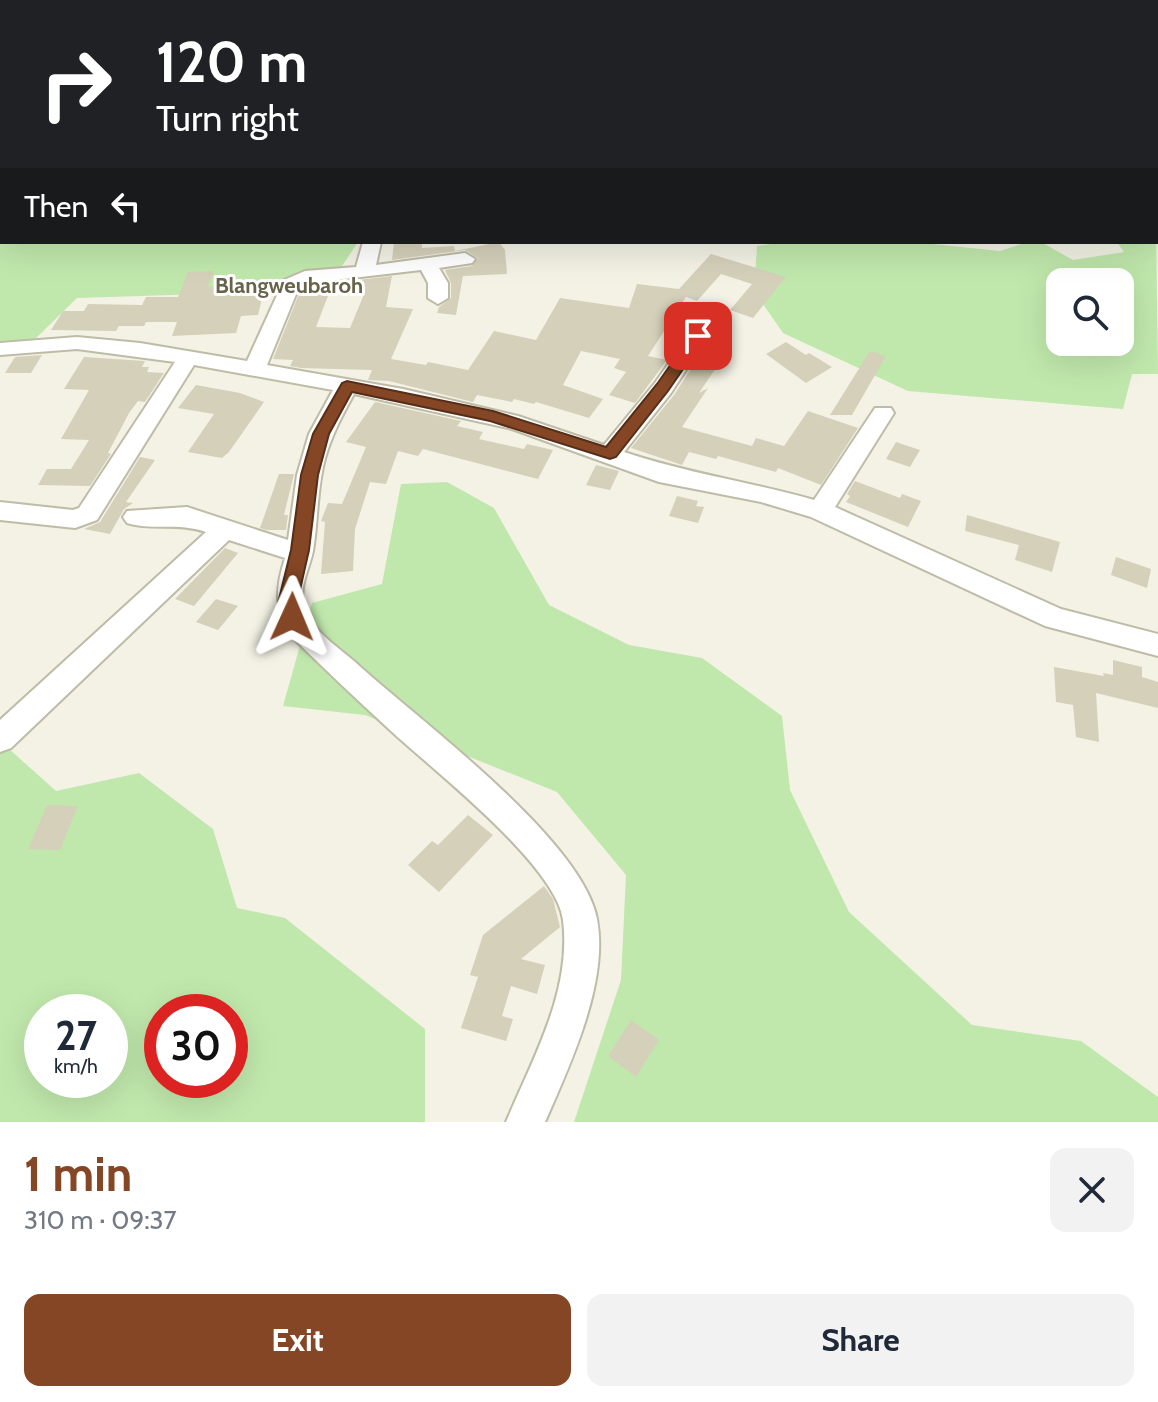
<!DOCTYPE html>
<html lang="en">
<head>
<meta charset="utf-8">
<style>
  body { margin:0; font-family:Cabin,sans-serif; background:#f2f2f3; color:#1f2937; height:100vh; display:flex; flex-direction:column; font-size:30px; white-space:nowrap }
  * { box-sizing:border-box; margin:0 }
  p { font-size:26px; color:#747a83 }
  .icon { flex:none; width:44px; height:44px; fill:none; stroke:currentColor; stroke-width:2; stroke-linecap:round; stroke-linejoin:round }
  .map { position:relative; height:1122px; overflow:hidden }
  .drawer { display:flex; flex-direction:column; background:#fff; flex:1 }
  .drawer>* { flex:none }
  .guide { position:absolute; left:0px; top:0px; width:1158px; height:244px; box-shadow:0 8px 32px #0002; background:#202124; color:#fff; overflow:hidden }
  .buttons { position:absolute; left:1046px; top:268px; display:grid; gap:16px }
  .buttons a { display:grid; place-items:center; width:88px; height:88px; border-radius:16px; background:#fff; box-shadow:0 8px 32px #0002; font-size:40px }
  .speed { position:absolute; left:24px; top:994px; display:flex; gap:16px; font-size:40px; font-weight:700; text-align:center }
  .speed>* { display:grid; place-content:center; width:104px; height:104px; border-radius:50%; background:#fff; box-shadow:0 8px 32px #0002; line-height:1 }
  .speed small { font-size:20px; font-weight:400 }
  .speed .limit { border:12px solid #d22; background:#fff; color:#111 }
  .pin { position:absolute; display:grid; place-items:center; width:68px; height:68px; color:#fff; margin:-34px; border-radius:16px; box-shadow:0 4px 12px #0006 }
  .me { position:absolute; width:88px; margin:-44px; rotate:1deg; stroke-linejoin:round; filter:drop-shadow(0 0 6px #0008) }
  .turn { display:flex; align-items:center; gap:28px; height:168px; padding:0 24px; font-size:36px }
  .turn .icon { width:104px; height:104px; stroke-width:2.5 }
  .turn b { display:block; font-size:56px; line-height:68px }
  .then { display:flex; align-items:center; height:76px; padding:0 24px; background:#0003; gap:16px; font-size:30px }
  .round { display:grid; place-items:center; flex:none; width:84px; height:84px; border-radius:16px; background:#f2f2f3 }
  .head { display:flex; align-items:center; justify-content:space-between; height:136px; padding:0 24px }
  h1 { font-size:48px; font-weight:700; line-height:60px; color:#844625 }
  .button { display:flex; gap:16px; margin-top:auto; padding:16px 24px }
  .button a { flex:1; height:92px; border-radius:16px; background:#844625; color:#fff; font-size:32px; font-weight:700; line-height:92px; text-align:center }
  .button a+a { background:#f2f2f3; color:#1f2937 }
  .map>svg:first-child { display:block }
  .green { fill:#c0e8ac; fill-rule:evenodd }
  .building { fill:#d5d0ba }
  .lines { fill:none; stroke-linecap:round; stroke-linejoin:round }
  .minor-casing { stroke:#bebca7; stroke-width:4 }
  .minor { fill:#fff; fill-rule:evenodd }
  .route { fill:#844625; stroke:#562e18; stroke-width:2 }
  .labels { text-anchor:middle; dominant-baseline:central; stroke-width:6; stroke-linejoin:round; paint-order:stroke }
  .far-quarter-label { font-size:22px; font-weight:bold; fill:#68634b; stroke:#fff }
</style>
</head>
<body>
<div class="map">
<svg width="1158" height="1122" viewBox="0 0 1158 1122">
  <rect width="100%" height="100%" fill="#f3f2e5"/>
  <!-- green -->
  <path class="green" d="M0 0H1158V220L1156 2H2V242H358L338 272 205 294 77 298 32 342 0 344Z
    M1156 222 1158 374H1132L1123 409 908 391 783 333 754 291 757 246 786 242H913L1000 251 1028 242H1041L1073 260 1124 252 1117 242H1156ZM1060 282H1120V342H1060Z
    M447 482 494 508 549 605 629 645 702 658 782 716 790 790 849 912 972 1025 1081 1041 1158 1097V1122H574L621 980 626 875 557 792 365 715 283 706 312 603 382 584 401 484Z
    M0 741 56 791 139 773 213 829 237 908 285 918 425 1029V1122H0ZM42 1012H110V1080H42ZM162 1012H230V1080H162Z"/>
  <!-- building -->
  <path class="building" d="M394 242H422V248L454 246 455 251 499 242 505 250 507 274 463 276 456 315 437 313 439 307 451 298V283L445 270 472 266 478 258 465 250 392 260Z
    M711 254 786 277 753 318 730 310 752 284 721 274 697 301 686 297 648 356 667 360 635 403 609 395 626 372 614 368 620 359 581 351 563 385 603 399 589 418 536 402 534 404 514 399 512 402 477 395 473 402 389 381 368 380 372 370 301 368 290 366 293 360 273 359 301 289 310 286 333 283 316 327 350 328 365 292H339L341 282 392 276 386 307 413 309 391 359 426 365 428 362 468 370 494 331 536 340 560 298 629 308 637 284 679 289Z
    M214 271 208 287 249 285 247 291 264 290 258 315 241 316 236 333 172 336 177 322H146L144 326H119L116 331 51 330 63 311H84L88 304 142 305 146 297H178L188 272Z
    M709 341 730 347 699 393 708 388 682 427 752 446 756 438 784 446 808 411 858 428 821 485 778 468 776 472 718 456 716 459 689 452 682 465 631 448 674 395Z
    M786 342 806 355 809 353 832 367 806 383 766 354Z
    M870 351 886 356 852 415H830Z
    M42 355 31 373H5L15 357Z
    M84 357 145 361 142 367H149L147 372 164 373 145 402 138 401 129 413 108 453 111 454 90 486 38 485 47 469H71L89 440 61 439 89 390 64 389Z
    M196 385 240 393 264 402 229 452 222 458 188 452 214 414 178 408Z
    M375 402 461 421 457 426 483 432 479 439 524 449 527 444 553 450 538 479 423 449 418 456 398 451 386 484 370 482 355 529 353 571 321 574 325 522 321 521 328 503 342 504 366 447 346 442Z
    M896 442 920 450 910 467 886 459Z
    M140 457 155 460 126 502 133 503 124 509 110 534 84 529 100 522Z
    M596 465 619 471 610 490 586 485Z
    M279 474H294L284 515H288L286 530H266L260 528Z
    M855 481 900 498 902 494 921 501 908 527 846 502 850 496 847 494Z
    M677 496 698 501 696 506 704 507 698 523 669 516Z
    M967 515 1060 542 1052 572 1015 560 1019 545 965 531Z
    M225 548 238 553 194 606 175 599Z
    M1116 557 1151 569 1147 588 1111 575Z
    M216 599 238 606 218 630 196 622Z
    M1113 660 1142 667V677L1158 682V708L1096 693 1099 742 1076 737 1073 705 1056 702 1054 667 1104 676 1103 673 1113 675Z
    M47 805 78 806 60 850 28 849Z
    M468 815 493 835 439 892 408 865 432 841 438 845Z
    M544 886 553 899 560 927 521 959 545 965 537 994 511 986 502 1016 513 1019 506 1041 461 1028 478 977 470 975 483 935Z
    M631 1020 659 1040 636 1077 608 1056Z"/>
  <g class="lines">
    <!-- minor casing -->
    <g class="minor-casing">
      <path id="minor" d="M591 0H605L606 2H592Z
        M0 25H2L0 34Z
        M1156 162H1158V172H1156Z
        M1156 188H1158V200H1156Z
        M363 242H381L376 265 465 253 475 259 472 263 439 268 448 283V298L438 304 428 298V283L421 270 309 283 299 287 267 365 403 389 518 416 604 445 655 383 701 317H715L718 321 671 393 624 452C686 473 751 482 814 500L875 408H891L894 413 835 507 1061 609 1158 634V656L1045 626 811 517 761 502 659 482 512 429 354 394C339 421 325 448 321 478 317 502 317 527 313 551 309 570 297 590 305 610 312 630 339 648 355 662 417 719 582 839 597 919 609 982 570 1065 545 1122H506C532 1060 572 991 563 920 556 865 432 769 390 730 357 700 325 669 293 638 274 610 275 590 285 558L229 540 11 748 0 752V720L206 532C177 522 153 531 127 523L123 517 127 511 187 507 288 540 297 475 309 434 333 390 194 365 97 520 75 528 0 520V502L73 510 79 508 175 362 77 349 0 355V343L77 337 140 343 247 361 284 280 305 271 356 267Z"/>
    </g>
    <!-- minor -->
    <use href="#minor" class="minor"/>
  </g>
  <!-- route -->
  <path class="route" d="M698 332 706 336 668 391 616 457 610 459 490 421 352 392 329 434 318 475 309 550 297 603 301 617 298 622H285L278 603 291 550 301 475 313 434 342 383 347 381 493 411 606 447 657 384 693 333Z"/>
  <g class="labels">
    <!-- far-quarter labels -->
    <g class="far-quarter-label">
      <text x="289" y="285">Blangweubaroh</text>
    </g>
  </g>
</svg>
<div class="buttons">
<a><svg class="icon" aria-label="search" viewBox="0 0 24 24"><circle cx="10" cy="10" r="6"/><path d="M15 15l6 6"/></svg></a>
</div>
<div class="speed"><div>27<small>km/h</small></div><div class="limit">30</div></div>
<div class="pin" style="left:698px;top:336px;background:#d93025"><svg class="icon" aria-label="arrive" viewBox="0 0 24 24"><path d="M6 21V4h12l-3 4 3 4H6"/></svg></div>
<svg class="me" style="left:292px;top:617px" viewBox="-20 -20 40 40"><path d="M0-17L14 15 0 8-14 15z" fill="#844625" stroke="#fff" stroke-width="4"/></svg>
<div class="guide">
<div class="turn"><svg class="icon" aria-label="right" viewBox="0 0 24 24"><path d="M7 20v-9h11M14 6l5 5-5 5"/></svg><div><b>120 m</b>Turn right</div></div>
<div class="then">Then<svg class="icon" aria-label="left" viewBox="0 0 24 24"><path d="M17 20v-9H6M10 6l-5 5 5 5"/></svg></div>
</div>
</div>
<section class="drawer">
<div class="head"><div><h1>1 min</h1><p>310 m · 09:37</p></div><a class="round"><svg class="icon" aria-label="close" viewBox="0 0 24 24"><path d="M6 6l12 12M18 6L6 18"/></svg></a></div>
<div class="button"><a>Exit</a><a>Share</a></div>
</section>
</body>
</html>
